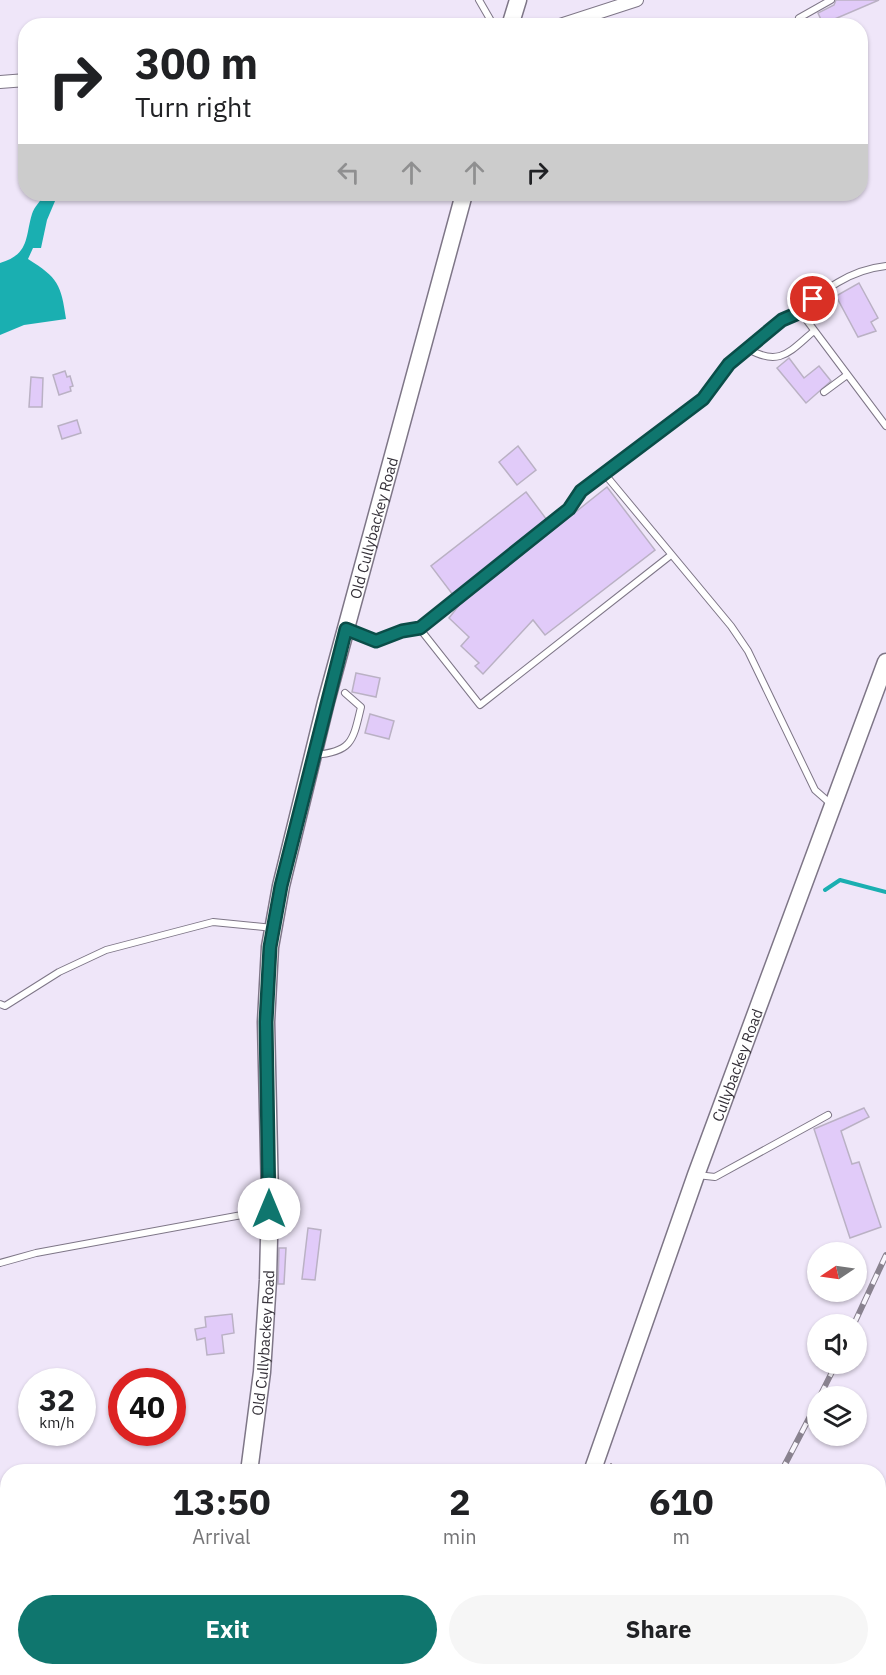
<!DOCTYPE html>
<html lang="en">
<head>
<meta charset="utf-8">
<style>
  body { margin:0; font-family:"IBM Plex Sans",sans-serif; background:#f6f6f6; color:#202124; height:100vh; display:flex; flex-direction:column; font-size:22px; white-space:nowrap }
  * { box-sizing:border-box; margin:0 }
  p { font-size:20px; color:#757577 }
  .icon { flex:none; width:33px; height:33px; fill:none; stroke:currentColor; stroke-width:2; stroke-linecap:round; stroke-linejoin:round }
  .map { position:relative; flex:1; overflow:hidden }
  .details { position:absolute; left:0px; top:1464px; width:886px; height:212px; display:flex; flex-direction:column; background:#fff; border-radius:24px 24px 0 0; box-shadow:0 2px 4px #0004 }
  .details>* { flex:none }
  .hud { position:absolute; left:18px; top:18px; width:850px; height:183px; border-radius:24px; box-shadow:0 2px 4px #0004; background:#fff; color:#202124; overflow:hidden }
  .needle { width:39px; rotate:257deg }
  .controls { position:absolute; left:807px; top:1242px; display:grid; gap:12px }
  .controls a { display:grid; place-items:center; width:60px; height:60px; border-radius:50%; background:#fff; box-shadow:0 2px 4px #0004; font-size:30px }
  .speed { position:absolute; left:18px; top:1368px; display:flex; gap:12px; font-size:30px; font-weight:700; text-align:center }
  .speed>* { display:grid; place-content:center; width:78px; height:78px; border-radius:50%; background:#fff; box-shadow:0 2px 4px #0004; line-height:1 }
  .speed small { font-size:15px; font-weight:400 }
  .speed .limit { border:9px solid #d22; background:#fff; color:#111 }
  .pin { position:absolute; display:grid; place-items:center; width:51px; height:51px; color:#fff; margin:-26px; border:3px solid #fff; border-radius:50%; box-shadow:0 2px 6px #0007 }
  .me { position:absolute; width:66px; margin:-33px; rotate:0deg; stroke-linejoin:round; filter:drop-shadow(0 0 4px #0008) }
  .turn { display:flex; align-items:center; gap:21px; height:126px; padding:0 18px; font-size:27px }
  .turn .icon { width:78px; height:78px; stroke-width:2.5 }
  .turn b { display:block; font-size:42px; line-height:51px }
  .lanes { display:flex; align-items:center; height:57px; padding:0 18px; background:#0003; justify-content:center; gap:30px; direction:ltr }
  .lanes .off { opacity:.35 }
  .eta { display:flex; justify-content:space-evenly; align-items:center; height:102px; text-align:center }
  .eta b { font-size:36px; font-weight:700; line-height:42px }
  .cta { display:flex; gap:12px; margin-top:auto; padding:12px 18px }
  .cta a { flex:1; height:69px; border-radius:36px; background:#0f766e; color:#fff; font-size:24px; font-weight:700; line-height:69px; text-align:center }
  .cta a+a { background:#f6f6f6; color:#202124 }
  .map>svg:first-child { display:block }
  .water { fill:#1aafb1 }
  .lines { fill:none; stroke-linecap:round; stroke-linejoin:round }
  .stream { stroke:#1aafb1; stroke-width:4 }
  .building { fill:#e1cbf9; stroke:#bab1c4; stroke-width:1.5 }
  .lane-casing { stroke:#7e7687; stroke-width:8 }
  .street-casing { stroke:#7e7687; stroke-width:14 }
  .secondary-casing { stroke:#7e7687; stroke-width:19 }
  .path { stroke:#9e97a5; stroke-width:2; stroke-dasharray:3 4.5; stroke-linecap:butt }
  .lane { stroke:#fff; stroke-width:6 }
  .street { stroke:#fff; stroke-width:12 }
  .secondary { stroke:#fff; stroke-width:16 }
  .rail-casing { stroke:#89828f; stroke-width:6 }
  .rail { stroke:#f9f6fd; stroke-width:4; stroke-dasharray:11; stroke-linecap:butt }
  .route-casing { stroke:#0a4d48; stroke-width:15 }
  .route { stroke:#0f766e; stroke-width:10 }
  .labels { text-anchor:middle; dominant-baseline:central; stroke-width:4.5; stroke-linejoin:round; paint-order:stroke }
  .street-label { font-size:15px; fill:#353139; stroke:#f9f6fd }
</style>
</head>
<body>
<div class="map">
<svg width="886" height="1675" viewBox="0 0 886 1675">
  <rect width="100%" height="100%" fill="#efe6f9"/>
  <!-- water -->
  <path class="water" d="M46 194H58L47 220 41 248H33L28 259C58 278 61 284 66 319L24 325 0 335V263C30 254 25 237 32 214 34 207 41 200 46 194Z"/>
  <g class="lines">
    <!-- stream -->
    <path class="stream" d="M825 890 840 880 886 892"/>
  </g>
  <!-- building -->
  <path class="building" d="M836 0H879L823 24 818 13 834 5Z
    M859 283 878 318 871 322 876 331 858 337 836 296Z
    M789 358 804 378 819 366 831 381 806 403 777 368Z
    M65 371 67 377 70 376 73 386 70 387 71 391 59 395 53 375Z
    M31 377 43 378 42 407H29Z
    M77 420 81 433 62 439 58 426Z
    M518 446 536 470 517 485 499 462Z
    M607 487 655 550 545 635 533 620 483 674 475 666 479 663 461 646 469 637 449 618 460 604Z
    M526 492 547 520 453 595 431 566Z
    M356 673 380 678 376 697 352 692Z
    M370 714 394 721 389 739 365 733Z
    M864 1108 869 1117 841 1131 852 1164 859 1162 881 1227 850 1238 814 1129Z
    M308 1228 321 1230 315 1280 302 1279Z
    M279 1248H286L284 1284H278Z
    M232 1314 234 1333 222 1335 224 1353 207 1355 205 1338 197 1340 195 1329 206 1327 205 1317Z"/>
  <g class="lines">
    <!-- lane casing -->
    <g class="lane-casing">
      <path id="lane" d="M479 0 494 26
        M799 18 831 0
        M797 314C824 290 849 270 886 266
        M748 349C780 367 789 352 814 331
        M824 392 847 375
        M603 477 703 399 729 364 782 320 802 314 886 426
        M420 629 480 705 671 555
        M348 630 376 641 402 631 420 629 569 509C578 496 591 475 608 478L731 626 748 651 815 790 831 804
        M314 755C352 752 353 741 361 707L345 693
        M0 1004 5 1006 59 972 106 950 213 922 273 928
        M697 1175 715 1177 828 1115
        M0 1263 36 1253 269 1210
        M0 1649 8 1646"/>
    </g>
    <!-- street casing -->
    <g class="street-casing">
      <path id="street" d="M557 26 637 0
        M0 82 26 80"/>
    </g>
    <!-- secondary casing -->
    <g class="secondary-casing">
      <g id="secondary">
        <path d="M510 26 518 0"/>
        <path id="s1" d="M249 1472 262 1372 268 1280 270 1198 266 1022 270 947 281 886 326 702 464 194"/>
        <path id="s2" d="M592 1472 696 1175 886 662"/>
        <path d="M215 1675 216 1668"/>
        <path d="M519 1675 522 1668"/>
      </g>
    </g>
    <!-- path -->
    <path class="path" d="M611 1463 612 1472"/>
    <!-- lane -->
    <use href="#lane" class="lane"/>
    <!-- street -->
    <use href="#street" class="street"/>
    <!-- secondary -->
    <use href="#secondary" class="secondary"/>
    <!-- rail casing -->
    <g class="rail-casing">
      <path id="rail" d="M854 1324 886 1255
        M820 1396 836 1364
        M781 1472 818 1401
        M668 1675 672 1668"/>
    </g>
    <!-- rail -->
    <use href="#rail" class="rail"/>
  </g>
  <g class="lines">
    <!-- route casing -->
    <g class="route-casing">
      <path id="route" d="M269 1209 266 1022 270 947 281 886 346 629 376 641 402 631 420 628 569 509 581 491 703 399 729 364 782 320 796 314 813 299"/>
    </g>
    <!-- route -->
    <use href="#route" class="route"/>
  </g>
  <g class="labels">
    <!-- street labels -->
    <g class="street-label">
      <text stroke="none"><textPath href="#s1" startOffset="958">Old Cullybackey Road</textPath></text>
      <text stroke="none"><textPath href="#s2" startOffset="432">Cullybackey Road</textPath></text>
      <text stroke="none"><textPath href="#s1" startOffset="130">Old Cullybackey Road</textPath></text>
    </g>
  </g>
</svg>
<div class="controls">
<a><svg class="needle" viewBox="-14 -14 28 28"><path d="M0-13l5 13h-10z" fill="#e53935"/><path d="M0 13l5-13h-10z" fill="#757577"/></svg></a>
<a><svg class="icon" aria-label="sound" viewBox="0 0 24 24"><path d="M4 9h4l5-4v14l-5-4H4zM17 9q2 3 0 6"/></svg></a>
<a><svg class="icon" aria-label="layers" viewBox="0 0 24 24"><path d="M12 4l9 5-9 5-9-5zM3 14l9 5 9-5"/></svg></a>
</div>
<div class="speed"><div>32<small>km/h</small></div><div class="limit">40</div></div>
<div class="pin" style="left:813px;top:299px;background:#d93025"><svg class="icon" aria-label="arrive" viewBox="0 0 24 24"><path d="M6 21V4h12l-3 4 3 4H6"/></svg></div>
<svg class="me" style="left:269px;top:1209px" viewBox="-20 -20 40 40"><circle r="19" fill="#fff"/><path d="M0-13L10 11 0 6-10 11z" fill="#0f766e"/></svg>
<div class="hud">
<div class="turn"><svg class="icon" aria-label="right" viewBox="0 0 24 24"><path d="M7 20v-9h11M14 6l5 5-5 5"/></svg><div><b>300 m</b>Turn right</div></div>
<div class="lanes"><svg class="icon off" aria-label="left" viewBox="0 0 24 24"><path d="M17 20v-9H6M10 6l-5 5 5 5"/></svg><svg class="icon off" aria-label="ahead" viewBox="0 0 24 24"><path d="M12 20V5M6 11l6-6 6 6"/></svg><svg class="icon off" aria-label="ahead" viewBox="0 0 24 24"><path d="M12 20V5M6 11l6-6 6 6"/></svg><svg class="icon" aria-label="right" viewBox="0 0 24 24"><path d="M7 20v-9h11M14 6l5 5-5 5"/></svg></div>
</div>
<section class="details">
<div class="eta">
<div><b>13:50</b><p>Arrival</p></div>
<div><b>2</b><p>min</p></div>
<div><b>610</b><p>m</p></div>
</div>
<div class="cta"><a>Exit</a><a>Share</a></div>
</section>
</div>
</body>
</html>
